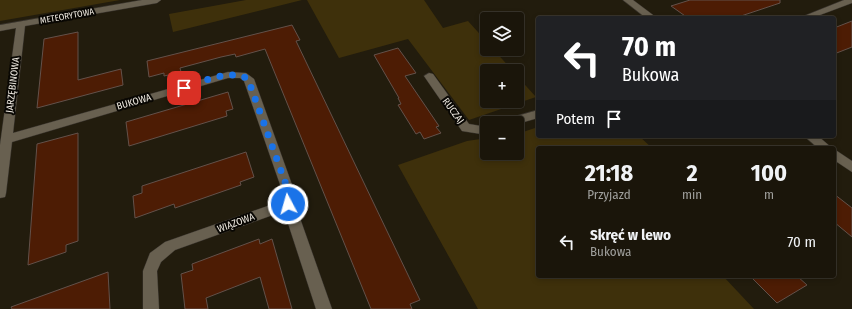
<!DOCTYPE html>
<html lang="pl">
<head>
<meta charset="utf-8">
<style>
  body { margin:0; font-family:"Fira Sans Condensed",sans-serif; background:#231e13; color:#f1f3f6; height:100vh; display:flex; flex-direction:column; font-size:15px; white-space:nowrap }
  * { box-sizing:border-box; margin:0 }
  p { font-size:13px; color:#9f9f9c }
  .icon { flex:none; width:22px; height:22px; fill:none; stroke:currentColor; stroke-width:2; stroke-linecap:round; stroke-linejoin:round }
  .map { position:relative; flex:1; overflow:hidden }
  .details { position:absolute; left:536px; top:146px; width:300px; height:132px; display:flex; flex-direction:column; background:#1a150a; border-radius:4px; box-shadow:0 2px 6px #0003,0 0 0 1px #38342b }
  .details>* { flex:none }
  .top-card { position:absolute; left:536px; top:16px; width:300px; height:122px; border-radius:4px; box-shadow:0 2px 6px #0003,0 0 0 1px #38342b; background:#202124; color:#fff; overflow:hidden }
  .fabs { position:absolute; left:480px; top:12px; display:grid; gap:8px }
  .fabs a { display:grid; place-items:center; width:44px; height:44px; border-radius:4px; background:#1a150a; box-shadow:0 2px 6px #0003,0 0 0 1px #38342b; font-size:20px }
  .pin { position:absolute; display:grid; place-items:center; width:34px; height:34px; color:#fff; margin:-17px; border-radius:8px; box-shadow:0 2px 6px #0006 }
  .me { position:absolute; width:44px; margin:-22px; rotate:354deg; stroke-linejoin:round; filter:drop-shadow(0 0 3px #0008) }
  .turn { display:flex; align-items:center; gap:14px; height:84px; padding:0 20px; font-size:18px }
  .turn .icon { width:52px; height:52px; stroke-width:2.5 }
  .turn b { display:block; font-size:28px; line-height:34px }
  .then { display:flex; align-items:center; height:38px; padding:0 20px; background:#0003; gap:8px; font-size:15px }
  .eta { display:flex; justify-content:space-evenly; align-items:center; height:68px; text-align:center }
  .eta b { font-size:24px; font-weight:700; line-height:28px }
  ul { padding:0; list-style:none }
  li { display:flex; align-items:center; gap:12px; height:56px; padding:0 20px }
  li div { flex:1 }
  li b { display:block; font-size:15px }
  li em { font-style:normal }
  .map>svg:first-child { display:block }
  .green { fill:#3e300b }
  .building { fill:#4d1c04; stroke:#63514a }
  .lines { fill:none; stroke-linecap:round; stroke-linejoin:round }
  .minor-casing { stroke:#38332d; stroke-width:1 }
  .minor { fill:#686050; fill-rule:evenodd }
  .route { stroke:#1a73e8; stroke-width:7; stroke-dasharray:0 12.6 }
  .labels { text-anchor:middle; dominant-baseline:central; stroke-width:4; stroke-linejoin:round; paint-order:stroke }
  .far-street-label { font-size:9px; fill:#eee9e0; stroke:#090703 }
  .street-label { font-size:10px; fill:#eee9e0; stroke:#090703 }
</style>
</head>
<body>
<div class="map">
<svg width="852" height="309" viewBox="0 0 852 309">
  <rect width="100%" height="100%" fill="#221c0d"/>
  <!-- green -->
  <path class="green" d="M0 0H120L0 21Z
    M246 0H302L173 32 169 14Z
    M307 0H424L443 28 468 21 487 42V49H493L513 71H487V101H517V76L536 97 469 120 408 39 339 58Z
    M538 127V136H639L652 148H538V276H723L754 309H478L398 165 467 141 487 138V153H517V134Z"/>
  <!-- building -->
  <path class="building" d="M690 0H780V3L735 18H688L671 6Z
    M852 21V47L834 54V28Z
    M292 25 300 40 296 41 420 300 410 304 412 309H371L265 49 236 57 235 54 221 57 180 68 181 72 164 76V73L149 77 147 61Z
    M78 32V80L121 69 123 85 37 108 44 39Z
    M398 48 416 73 405 76 439 126 436 127 441 133 424 139 420 132 416 134 398 105 401 104 398 98H399L374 55Z
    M228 92 233 109 226 111 227 116 129 146 126 122Z
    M78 133V241L66 245V252L28 265 37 144Z
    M246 152 254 177 240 182 241 185 175 208 174 204 135 218 133 196 142 193V186Z
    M834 194 852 208V237L834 222Z
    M259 239 260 244 272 239 292 309H269L260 277 206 298 208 309H185L181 274 193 270 192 264Z
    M108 272 110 309H12L11 307Z
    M750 276H797L807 285 777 303Z"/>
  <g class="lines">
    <!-- minor casing -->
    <g class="minor-casing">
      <path id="minor" d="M142 0H161L157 3 25 26 13 133 228 72 246 73 254 79 295 193V204L332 309H316L284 211 175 250 161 262 157 271 159 309H143V271L150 253 165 242 282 201 283 193 244 81 240 78H228L12 142 6 193 5 197 0 198V145L16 28 0 31V25Z
        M623 0H633L657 18H646Z
        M844 0H852V3L812 18H799Z
        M429 73 433 74 469 124 481 126 487 124V132L481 134 462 131 424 76Z
        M538 110V118L517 124 501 123 503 120Z
        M804 136H818L832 148H818Z
        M834 149 852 161V172L834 160Z"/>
    </g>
    <!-- minor -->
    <use href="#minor" class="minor"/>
  </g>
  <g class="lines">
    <!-- route -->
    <path class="route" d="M184 88C202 82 230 68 248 79L289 193 288 204"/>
  </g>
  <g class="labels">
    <!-- far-street labels -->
    <g class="far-street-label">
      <text transform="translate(67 16) rotate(-10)">METEORYTOWA</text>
    </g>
    <!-- street labels -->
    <g class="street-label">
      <text transform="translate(13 85) rotate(-83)">JARZĘBINOWA</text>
      <text transform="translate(134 102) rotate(-16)">BUKOWA</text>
      <text transform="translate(453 111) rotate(54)">RUCZAJ</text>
      <text transform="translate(236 223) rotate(-20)">WIĄZOWA</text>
    </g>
  </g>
</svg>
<div class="fabs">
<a><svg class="icon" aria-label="layers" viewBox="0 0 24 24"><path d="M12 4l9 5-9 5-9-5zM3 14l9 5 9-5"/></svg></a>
<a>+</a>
<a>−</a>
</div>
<div class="pin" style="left:184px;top:88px;background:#d93025"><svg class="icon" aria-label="arrive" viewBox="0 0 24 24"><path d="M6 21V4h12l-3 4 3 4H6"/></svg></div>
<svg class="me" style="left:288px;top:204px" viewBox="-20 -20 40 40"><circle r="17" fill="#1a73e8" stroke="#fff" stroke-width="3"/><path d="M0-11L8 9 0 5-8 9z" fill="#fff"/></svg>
<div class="top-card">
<div class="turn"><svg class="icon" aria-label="left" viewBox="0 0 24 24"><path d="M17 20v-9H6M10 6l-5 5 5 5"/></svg><div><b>70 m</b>Bukowa</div></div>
<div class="then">Potem<svg class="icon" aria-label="arrive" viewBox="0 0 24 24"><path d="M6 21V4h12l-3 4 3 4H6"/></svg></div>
</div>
<section class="details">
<div class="eta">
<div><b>21:18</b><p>Przyjazd</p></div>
<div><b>2</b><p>min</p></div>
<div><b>100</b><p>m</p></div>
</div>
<ul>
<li><svg class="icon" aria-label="left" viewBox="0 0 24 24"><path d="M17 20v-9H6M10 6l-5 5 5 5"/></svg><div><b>Skręć w lewo</b><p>Bukowa</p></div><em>70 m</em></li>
</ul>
</section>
</div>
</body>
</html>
